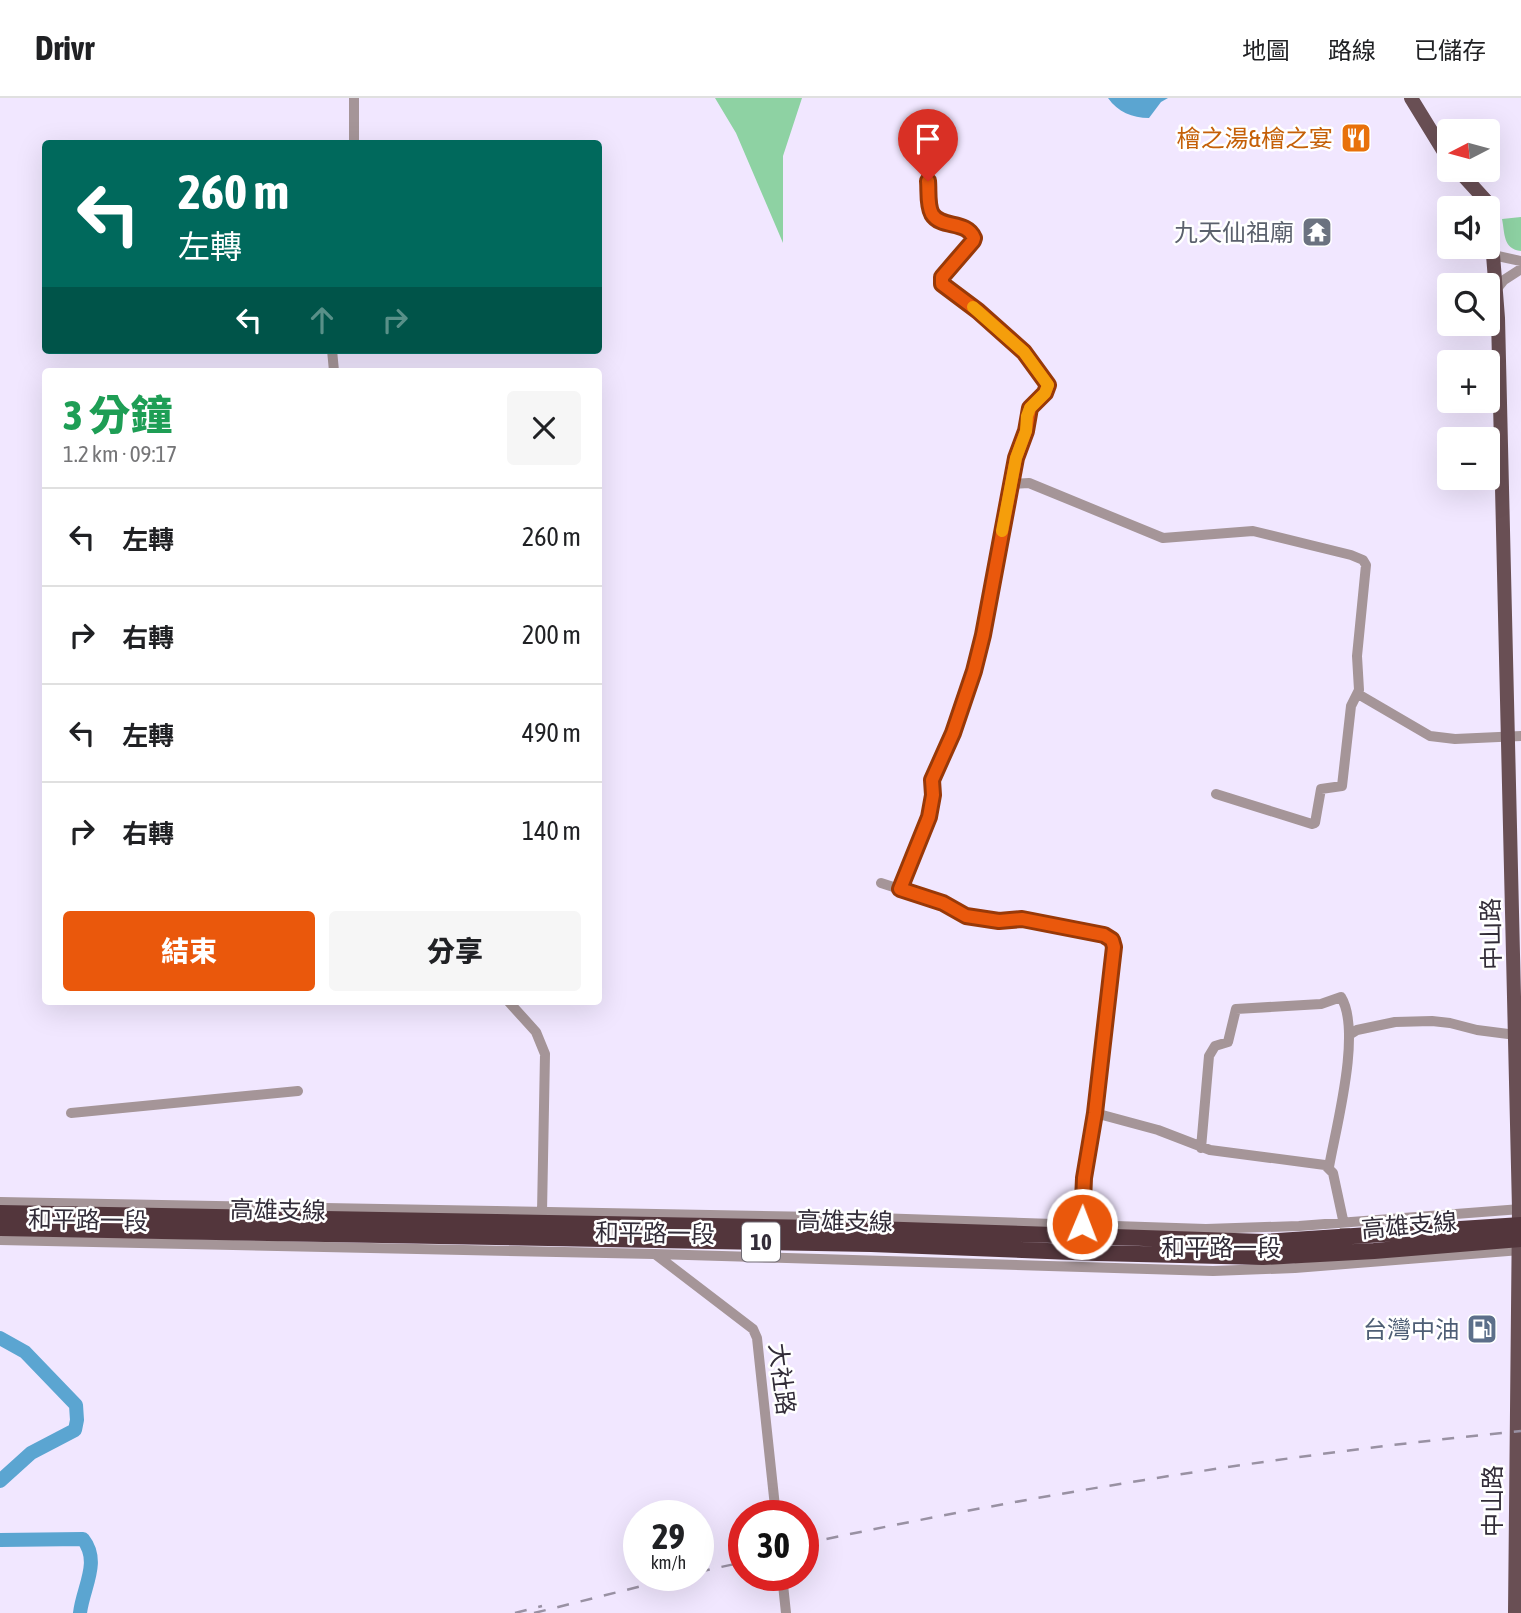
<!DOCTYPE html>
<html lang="zh-TW">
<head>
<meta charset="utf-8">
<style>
  body { margin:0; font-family:"Asap Condensed","Noto Sans TC",sans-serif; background:#f6f6f6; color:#202124; height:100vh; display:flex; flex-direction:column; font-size:26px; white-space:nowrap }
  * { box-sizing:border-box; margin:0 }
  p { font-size:23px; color:#757577 }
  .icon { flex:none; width:38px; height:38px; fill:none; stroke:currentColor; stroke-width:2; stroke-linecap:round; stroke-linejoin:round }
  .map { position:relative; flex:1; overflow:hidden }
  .details { position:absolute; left:42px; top:270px; width:560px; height:637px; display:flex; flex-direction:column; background:#fff; border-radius:7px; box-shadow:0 7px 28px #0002 }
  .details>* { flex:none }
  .guide { position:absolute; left:42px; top:42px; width:560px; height:214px; border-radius:7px; box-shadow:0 7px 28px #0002; background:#00695c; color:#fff; overflow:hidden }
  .needle { width:46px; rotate:264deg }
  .tools { position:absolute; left:1437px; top:21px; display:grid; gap:14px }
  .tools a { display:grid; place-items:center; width:63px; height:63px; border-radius:7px; background:#fff; box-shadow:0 7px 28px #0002; font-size:35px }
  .speed { position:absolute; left:623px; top:1402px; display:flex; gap:14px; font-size:35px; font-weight:700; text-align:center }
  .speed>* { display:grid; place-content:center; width:91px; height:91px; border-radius:50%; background:#fff; box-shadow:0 7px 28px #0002; line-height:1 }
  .speed small { font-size:18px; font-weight:400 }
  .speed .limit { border:10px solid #d22; background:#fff; color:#111 }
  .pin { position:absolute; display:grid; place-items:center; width:60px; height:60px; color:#fff; margin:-72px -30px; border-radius:50% 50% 50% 0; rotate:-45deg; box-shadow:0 0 7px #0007 }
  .pin .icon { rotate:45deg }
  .me { position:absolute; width:77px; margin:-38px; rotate:1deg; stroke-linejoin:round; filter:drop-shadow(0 0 5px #0008) }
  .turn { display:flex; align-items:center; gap:24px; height:147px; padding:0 21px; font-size:32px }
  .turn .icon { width:91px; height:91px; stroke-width:2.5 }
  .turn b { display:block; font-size:49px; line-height:60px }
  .lanes { display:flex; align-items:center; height:66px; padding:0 21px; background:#0003; justify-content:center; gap:35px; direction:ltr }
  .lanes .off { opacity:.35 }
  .round { display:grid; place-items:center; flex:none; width:74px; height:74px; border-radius:7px; background:#f6f6f6 }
  .headline { display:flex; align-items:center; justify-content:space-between; height:119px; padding:0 21px }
  h1 { font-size:42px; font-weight:800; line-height:52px; color:#1e9e55 }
  .button { display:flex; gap:14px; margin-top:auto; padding:14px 21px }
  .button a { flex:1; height:80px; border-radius:7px; background:#ea580c; color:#fff; font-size:28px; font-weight:800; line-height:80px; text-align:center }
  .button a+a { background:#f6f6f6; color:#202124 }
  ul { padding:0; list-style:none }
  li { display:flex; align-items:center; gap:21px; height:98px; padding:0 21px; border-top:2px solid #e0e0e0 }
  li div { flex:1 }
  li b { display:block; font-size:26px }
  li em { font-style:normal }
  header { display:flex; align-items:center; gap:42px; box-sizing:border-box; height:98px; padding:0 35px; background:#fff; border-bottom:2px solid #e0e0e0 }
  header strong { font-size:33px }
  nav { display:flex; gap:38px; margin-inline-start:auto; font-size:24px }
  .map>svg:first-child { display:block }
  .green { fill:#8ed2a3 }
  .water { fill:#5ba5d1 }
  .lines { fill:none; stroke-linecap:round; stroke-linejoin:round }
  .river { stroke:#5ba5d1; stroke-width:14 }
  .minor { stroke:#a59598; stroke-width:10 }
  .major { stroke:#694f54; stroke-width:14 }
  .rail { stroke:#9991a3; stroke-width:2.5; stroke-dasharray:12 12; stroke-linecap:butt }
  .highway-bridge { stroke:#53363c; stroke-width:16 }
  .route-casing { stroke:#983908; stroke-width:18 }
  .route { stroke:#ea580c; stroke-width:12 }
  .slow { stroke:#f59e0b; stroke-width:12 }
  .labels { text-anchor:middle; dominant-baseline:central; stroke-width:5; stroke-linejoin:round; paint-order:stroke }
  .shield { fill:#fff; stroke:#706b74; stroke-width:2 }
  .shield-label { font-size:23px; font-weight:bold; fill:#322c38 }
  .food-label { font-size:24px; fill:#c56008; stroke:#fff; text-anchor:end }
  .worship-label { font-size:24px; fill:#5b616d; stroke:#fff; text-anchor:end }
  .street-label { font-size:24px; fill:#322c38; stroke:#fff }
  .service-label { font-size:24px; fill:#4e5e75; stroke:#fff; text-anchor:end }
</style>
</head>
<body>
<header>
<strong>Drivr</strong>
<nav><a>地圖</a><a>路線</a><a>已儲存</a></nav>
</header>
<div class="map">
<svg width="1521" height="1515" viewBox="0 0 1521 1515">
  <rect width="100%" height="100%" fill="#f1e7ff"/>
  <!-- green -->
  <path class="green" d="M715 0H802L783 58V145L736 35Z
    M1521 119V153C1503 151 1505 136 1502 121Z"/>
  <!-- water -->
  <path class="water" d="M1108 0H1168L1161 4 1149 20C1132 20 1118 14 1108 0Z"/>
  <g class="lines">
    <!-- river -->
    <path class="river" d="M0 1240 25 1254 76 1307 77 1322 75 1332 31 1355 0 1383
      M0 1442 83 1441C101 1464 83 1489 80 1515"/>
    <!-- minor -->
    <path class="minor" d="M354 0V46
      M1493 157 1521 163
      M1496 192 1504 182 1521 171
      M332 252 334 273
      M1013 386 1029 385 1163 440 1253 433 1351 457 1363 462 1366 467 1357 558 1359 592 1351 608 1342 688 1321 691 1315 725 1312 726 1216 696
      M1358 596 1430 638 1455 641 1521 638
      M881 785 943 805 966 818 999 823 1022 821 1104 837 1112 842 1114 850 1095 1015 1084 1080 1081 1103 1082 1130
      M900 791 929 719 933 697 932 682 953 635 974 573 983 537 1016 360 1026 333 1030 310 1045 295 1048 287 1024 254 978 213 942 186V179L974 140C967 123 947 130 935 120 926 112 930 93 928 82 926 73 923 64 920 55
      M508 903 536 934 545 956 542 1114
      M1349 937 1357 932 1395 924 1432 923 1450 925 1477 932 1516 937
      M71 1015 298 993
      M1095 1015 1158 1032 1210 1052 1325 1067 1333 1075 1345 1131
      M1201 1050 1209 958 1215 948 1228 944 1236 911 1321 906 1341 899C1362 933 1336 1029 1329 1069
      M0 1104 876 1120 1206 1131 1299 1128 1521 1111
      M0 1142 654 1156 1213 1173 1295 1170 1521 1152
      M655 1156 753 1231 757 1240 776 1418
      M782 1477 786 1515"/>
    <!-- major -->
    <path class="major" d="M1411 0 1449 62
      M1458 72 1489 106 1498 220 1519 1111 1515 1515"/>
    <!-- rail -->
    <path class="rail" d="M803 1446C1041 1395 1279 1357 1521 1333
      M698 1474 744 1464
      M515 1515 542 1508
      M534 1515 686 1477"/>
    <!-- highway-bridge -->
    <path class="highway-bridge" d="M0 1115 873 1131 1264 1144 1521 1127
      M0 1130 871 1146 1097 1155 1263 1159 1374 1153 1521 1141"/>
  </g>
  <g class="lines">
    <!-- route casing -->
    <g class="route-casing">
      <path id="route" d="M928 83C929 92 927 107 932 116 941 131 967 122 974 140L973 143 942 179V186L978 213 1024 254 1048 287 1045 295 1030 310 1026 333 1016 360 983 537 974 573 953 635 932 682 933 697 929 719 900 791 943 805 966 818 999 823 1022 821 1104 837 1112 842 1114 849 1095 1015 1084 1080 1082 1126"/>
    </g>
    <!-- route -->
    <use href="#route" class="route"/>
    <!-- slow -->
    <path class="slow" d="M973 209 1024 254 1048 287 1045 295 1030 310 1027 318 1026 333 1016 360 1002 433"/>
  </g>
  <!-- icons -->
  <defs>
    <g id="restaurant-square" transform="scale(1.575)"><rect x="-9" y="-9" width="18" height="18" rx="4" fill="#e8710a" stroke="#fff"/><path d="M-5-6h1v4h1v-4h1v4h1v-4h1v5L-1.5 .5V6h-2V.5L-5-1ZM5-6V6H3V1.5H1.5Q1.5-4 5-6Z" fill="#fff"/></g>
    <g id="temple-square" transform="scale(1.575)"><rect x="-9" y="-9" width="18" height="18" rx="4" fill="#6b7280" stroke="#fff"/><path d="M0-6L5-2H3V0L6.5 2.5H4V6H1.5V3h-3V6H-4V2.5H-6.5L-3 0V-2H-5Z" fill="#fff"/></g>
    <g id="fuel-square" transform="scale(1.575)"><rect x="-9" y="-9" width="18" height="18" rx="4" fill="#5c6f8a" stroke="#fff"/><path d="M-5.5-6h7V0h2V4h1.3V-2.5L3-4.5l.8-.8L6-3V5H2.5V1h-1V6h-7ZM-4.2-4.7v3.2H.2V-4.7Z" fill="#fff"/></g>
  </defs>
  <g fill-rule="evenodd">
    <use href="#restaurant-square" x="1356" y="40"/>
    <use href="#temple-square" x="1317" y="134"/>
    <use href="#fuel-square" x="1482" y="1231"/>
  </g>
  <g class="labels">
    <!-- shield labels -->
    <rect class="shield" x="742" y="1124.5" width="38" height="39" rx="5"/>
    <g class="shield-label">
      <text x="761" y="1144">10</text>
    </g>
    <!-- food labels -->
    <g class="food-label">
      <text x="1333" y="40">檜之湯&amp;檜之宴</text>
    </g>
    <!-- worship labels -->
    <g class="worship-label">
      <text x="1294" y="134">九天仙祖廟</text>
    </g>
    <!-- street labels -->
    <g class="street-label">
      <text transform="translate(1491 836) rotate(-91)">中山路</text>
      <text transform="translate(278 1112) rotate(1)">高雄支線</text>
      <text transform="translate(88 1122) rotate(1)">和平路一段</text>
      <text transform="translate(845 1123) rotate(1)">高雄支線</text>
      <text transform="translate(1409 1127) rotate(-5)">高雄支線</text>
      <text transform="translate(655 1135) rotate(1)">和平路一段</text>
      <text x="1221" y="1149">和平路一段</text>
      <text transform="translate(782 1281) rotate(83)">大社路</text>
      <text transform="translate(1492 1403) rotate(-90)">中山路</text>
    </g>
    <!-- service labels -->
    <g class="service-label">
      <text x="1459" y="1231">台灣中油</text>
    </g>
  </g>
</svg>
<div class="tools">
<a><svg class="needle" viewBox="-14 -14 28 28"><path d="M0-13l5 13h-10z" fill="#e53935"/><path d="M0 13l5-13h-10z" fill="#757577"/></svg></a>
<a><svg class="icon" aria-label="sound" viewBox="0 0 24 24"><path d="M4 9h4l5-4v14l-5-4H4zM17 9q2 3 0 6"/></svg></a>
<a><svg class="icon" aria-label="search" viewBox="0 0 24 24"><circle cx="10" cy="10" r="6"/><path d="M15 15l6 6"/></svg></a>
<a>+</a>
<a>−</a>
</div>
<div class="speed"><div>29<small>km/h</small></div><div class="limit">30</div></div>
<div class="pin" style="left:928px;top:83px;background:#d93025"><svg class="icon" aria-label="arrive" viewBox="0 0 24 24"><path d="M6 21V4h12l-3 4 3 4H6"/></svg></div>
<svg class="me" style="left:1082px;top:1126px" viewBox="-20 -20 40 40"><circle r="17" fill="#ea580c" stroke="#fff" stroke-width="3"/><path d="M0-11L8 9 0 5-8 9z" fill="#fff"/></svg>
<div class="guide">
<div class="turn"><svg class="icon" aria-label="left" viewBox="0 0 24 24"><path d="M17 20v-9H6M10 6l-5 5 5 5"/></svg><div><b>260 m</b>左轉</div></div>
<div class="lanes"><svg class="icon" aria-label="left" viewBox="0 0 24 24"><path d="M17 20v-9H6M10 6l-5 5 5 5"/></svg><svg class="icon off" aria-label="ahead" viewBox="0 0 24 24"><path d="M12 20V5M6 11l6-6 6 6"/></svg><svg class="icon off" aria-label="right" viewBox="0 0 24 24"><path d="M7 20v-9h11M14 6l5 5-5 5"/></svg></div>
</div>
<section class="details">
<div class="headline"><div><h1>3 分鐘</h1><p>1.2 km · 09:17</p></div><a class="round"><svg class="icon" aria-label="close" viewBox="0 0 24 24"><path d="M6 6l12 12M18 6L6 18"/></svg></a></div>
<ul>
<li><svg class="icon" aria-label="left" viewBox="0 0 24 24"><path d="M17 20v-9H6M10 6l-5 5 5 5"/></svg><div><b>左轉</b></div><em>260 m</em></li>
<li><svg class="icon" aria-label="right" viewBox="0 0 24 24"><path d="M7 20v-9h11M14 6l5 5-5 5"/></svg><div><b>右轉</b></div><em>200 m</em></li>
<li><svg class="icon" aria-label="left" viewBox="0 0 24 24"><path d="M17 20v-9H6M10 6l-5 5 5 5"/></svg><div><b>左轉</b></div><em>490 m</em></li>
<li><svg class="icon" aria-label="right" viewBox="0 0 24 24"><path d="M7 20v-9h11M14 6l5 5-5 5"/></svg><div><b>右轉</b></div><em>140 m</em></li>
</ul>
<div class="button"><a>結束</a><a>分享</a></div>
</section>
</div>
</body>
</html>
